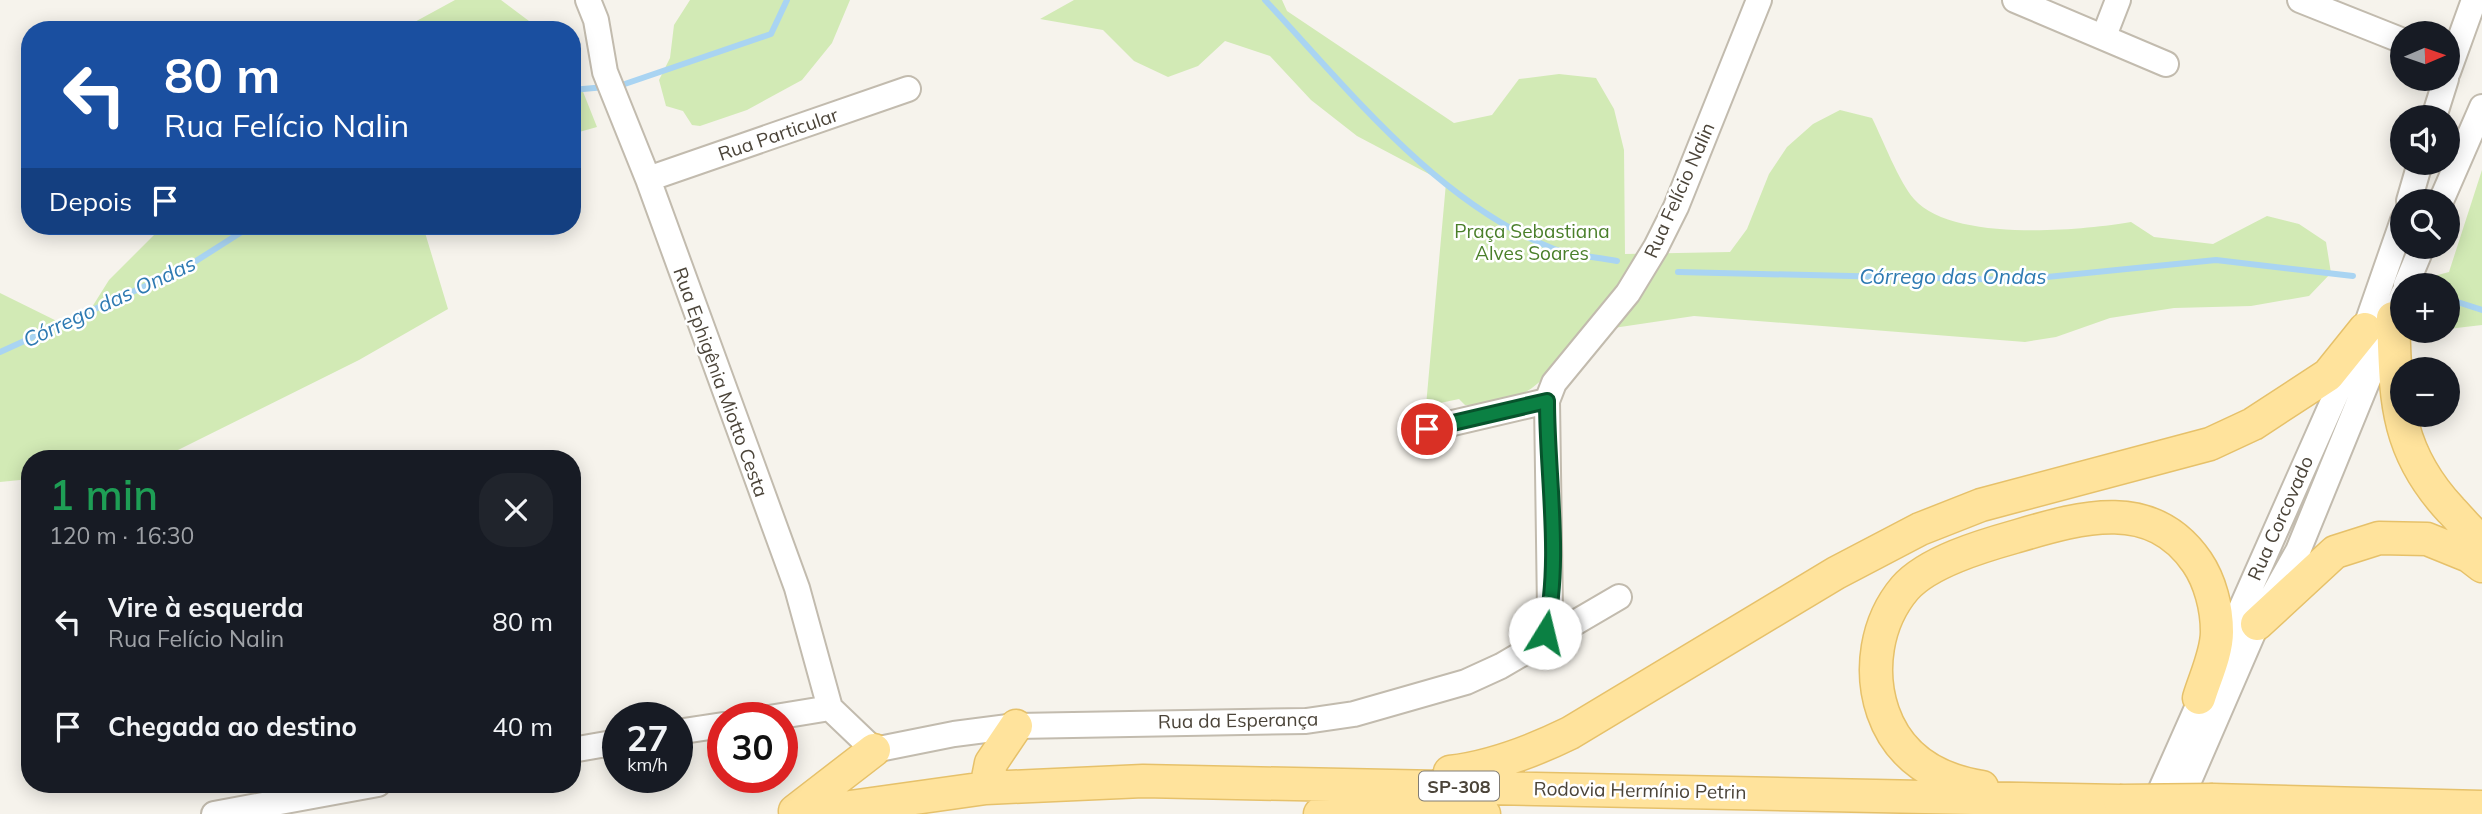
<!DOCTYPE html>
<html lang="pt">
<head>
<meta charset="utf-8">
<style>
  body { margin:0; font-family:Mulish,sans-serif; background:#20242c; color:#f1f3f6; height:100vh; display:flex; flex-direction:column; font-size:26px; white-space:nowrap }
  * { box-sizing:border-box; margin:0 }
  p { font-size:23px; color:#9ea1a6 }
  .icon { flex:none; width:38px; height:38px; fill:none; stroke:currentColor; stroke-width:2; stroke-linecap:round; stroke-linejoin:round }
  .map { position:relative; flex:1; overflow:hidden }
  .details { position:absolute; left:21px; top:450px; width:560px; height:343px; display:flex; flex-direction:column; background:#171b24; border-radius:28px; box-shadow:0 4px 18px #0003 }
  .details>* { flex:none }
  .top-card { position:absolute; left:21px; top:21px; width:560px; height:214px; border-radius:28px; box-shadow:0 4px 18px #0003; background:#1a4fa0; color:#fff; overflow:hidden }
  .needle { width:46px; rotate:88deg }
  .tools { position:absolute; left:2390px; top:21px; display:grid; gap:14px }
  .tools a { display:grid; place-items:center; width:70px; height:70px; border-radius:50%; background:#171b24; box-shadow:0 4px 18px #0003; font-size:35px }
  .speed { position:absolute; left:602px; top:702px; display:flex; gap:14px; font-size:35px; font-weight:700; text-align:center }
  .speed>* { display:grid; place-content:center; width:91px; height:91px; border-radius:50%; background:#171b24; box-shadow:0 4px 18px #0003; line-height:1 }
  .speed small { font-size:18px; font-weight:400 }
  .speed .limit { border:10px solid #d22; background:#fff; color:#111 }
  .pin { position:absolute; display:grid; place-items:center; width:60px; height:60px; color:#fff; margin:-30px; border:4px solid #fff; border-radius:50%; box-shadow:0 2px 7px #0007 }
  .me { position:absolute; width:77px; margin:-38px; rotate:9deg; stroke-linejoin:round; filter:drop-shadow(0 0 5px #0008) }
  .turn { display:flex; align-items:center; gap:24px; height:147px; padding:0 28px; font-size:32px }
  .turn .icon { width:91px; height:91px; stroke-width:2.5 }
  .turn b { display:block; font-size:49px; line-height:60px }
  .then { display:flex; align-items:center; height:66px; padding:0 28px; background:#0003; gap:14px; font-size:26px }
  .round { display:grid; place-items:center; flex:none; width:74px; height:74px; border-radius:28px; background:#20242c }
  .headline { display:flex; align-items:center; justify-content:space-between; height:119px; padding:0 28px }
  h1 { font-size:42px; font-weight:600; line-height:52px; color:#1e9e55 }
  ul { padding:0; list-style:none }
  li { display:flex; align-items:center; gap:21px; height:105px; padding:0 28px }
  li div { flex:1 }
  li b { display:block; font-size:26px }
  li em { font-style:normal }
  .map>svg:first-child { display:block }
  .green { fill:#d2eab5 }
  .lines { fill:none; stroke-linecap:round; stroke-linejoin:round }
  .stream { stroke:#a9d4f2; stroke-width:6 }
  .minor-casing { stroke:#c2bbae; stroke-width:28 }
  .major-casing { stroke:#e6c16a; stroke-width:35 }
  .minor { stroke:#fff; stroke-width:24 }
  .major { stroke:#ffe39c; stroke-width:32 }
  .major-bridge-casing { stroke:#e6c16a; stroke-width:35; stroke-linecap:butt }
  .major-bridge { stroke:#ffe39c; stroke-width:32 }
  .route-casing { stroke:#07532c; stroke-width:18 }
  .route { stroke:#0b8043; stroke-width:12 }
  .labels { text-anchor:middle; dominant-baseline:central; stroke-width:5; stroke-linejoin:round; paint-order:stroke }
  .shield { fill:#fff; stroke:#817c74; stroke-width:2 }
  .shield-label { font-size:18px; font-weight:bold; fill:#4b4439 }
  .street-label { font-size:19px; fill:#4b4439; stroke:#fff }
  .park-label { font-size:19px; fill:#4a7f2a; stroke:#fff }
  .water-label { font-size:21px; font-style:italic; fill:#2e7ab2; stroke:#fff }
</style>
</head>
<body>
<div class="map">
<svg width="2482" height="814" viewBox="0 0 2482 814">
  <rect width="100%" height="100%" fill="#f6f3ec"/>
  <!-- green -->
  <path class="green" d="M455 0H501L541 30H400Z
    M690 0H850L832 43 802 80 747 110 700 126 692 125 683 111 666 106 659 80 670 58 674 25Z
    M1074 0H1282L1287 11 1454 123 1492 115 1519 79 1559 74 1596 78 1614 109 1624 150 1625 254 1730 252 1747 229 1769 174 1787 147 1813 124 1840 110 1872 118C1883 140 1899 182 1914 199 1951 242 2079 231 2131 222L2154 237 2213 244 2267 216 2299 224 2326 242 2331 273 2309 296 2251 306 2174 308 2110 318 2056 337 2025 342 1694 316 1580 333C1542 382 1532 404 1465 405L1459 399 1426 406 1446 183 1357 136 1311 100 1270 56 1225 41 1198 66 1168 77 1134 61 1103 30 1040 19Z
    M572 64 597 127 572 134Z
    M2482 170V325L2448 329V285H2421L2423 279 2449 272Z
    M163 226H423L448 309 359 360 178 450 136 458H30V479L0 482V293L77 331 109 280Z"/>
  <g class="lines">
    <!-- stream -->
    <path class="stream" d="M1265 0C1348 89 1437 203 1554 249 1573 256 1597 257 1617 261
      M616 87 771 34 787 0
      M572 90 605 87
      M1678 272 2017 280 2216 260 2353 276
      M2448 299 2482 310
      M0 352 185 268 251 226"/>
    <!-- minor casing -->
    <g class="minor-casing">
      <path id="minor" d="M588 0 596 20 605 72 648 179 797 588 830 708 874 750 954 734 1016 726 1306 721 1354 714 1466 682 1501 666 1619 597
        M2015 0 2166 64
        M2300 0 2403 41
        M2104 36 2118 0
        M2448 72 2474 0
        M2434 117 2446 79
        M648 179 908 89
        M2409 201 2420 163
        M2441 201 2482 107
        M2406 285 2422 247
        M1427 429 1547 401 1554 383 1628 293 1656 247 1676 207 1759 0
        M1543 642 1550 610 1547 401
        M769 718 830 708
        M677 732 723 725
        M572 750 618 742
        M2175 813 2257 624 2298 551 2403 294
        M214 814 378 784
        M2150 814 2365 329 2403 220"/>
    </g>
    <!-- major casing -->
    <g class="major-casing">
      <path id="major" d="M2393 318C2396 397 2394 449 2451 510 2461 520 2470 533 2482 541
        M2257 624 2335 552 2379 538 2427 539 2469 556 2482 566
        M1450 772C1492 767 1531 752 1570 733L1836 573 1920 529 1981 505 2210 444 2253 424 2328 375 2365 329
        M1982 787C1937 780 1899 758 1883 712 1869 671 1876 622 1905 588 1928 562 1982 546 2014 537 2079 518 2151 495 2197 562 2210 581 2217 608 2217 632 2217 653 2205 678 2199 698
        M986 788 991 763 1016 726
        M2213 800 2482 807
        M795 811 874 750
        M800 814 986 788 1143 781 2120 801
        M1320 814 1360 811 1484 814"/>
    </g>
    <!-- minor -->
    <use href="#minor" class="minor"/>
    <!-- major -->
    <use href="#major" class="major"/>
    <!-- major-bridge casing -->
    <g class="major-bridge-casing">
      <path id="major-bridge" d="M2120 801 2213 800"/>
    </g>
    <!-- major-bridge -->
    <use href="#major-bridge" class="major-bridge"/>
  </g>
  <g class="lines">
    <!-- route casing -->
    <g class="route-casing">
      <path id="route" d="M1427 429 1547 401C1547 475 1562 562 1545 633"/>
    </g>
    <!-- route -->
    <use href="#route" class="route"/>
  </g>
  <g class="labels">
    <!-- shield labels -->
    <rect class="shield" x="1419" y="771.5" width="80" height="29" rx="5"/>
    <g class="shield-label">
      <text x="1459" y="786">SP-308</text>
    </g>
    <!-- street labels -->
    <g class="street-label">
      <text transform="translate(778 134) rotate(-19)">Rua Particular</text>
      <text transform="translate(1679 190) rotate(-66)">Rua Felício Nalin</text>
      <text transform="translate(721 382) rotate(70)">Rua Ephigênia Miotto Cesta</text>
      <text transform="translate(2280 518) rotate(-66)">Rua Corcovado</text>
      <text transform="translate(1238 720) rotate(-1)">Rua da Esperança</text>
      <text transform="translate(1640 790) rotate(1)">Rodovia Hermínio Petrin</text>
    </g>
    <!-- park labels -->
    <g class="park-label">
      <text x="1532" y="231">Praça Sebastiana<tspan x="1532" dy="22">Alves Soares</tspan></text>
    </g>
    <!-- water labels -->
    <g class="water-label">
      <text x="1953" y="276">Córrego das Ondas</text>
      <text transform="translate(109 301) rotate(-25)">Córrego das Ondas</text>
    </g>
  </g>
</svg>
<div class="tools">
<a><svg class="needle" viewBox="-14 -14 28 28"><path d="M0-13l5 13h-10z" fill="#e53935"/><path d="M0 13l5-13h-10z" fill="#9ea1a6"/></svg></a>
<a><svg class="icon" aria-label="sound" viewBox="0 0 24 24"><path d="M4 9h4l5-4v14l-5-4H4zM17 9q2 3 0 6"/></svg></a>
<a><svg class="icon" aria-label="search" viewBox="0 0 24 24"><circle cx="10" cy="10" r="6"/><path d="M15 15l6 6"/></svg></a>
<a>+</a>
<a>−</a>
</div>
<div class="speed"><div>27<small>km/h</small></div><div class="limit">30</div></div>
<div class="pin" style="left:1427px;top:429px;background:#d93025"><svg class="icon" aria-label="arrive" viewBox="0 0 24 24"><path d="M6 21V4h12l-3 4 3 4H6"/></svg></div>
<svg class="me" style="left:1545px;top:633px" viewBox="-20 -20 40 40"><circle r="19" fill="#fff"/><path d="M0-13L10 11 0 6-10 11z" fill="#0b8043"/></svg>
<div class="top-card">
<div class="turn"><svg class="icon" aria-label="left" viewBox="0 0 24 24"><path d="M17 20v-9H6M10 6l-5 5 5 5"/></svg><div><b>80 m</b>Rua Felício Nalin</div></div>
<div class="then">Depois<svg class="icon" aria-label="arrive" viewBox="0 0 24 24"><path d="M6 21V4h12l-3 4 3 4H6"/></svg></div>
</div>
<section class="details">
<div class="headline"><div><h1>1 min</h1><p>120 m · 16:30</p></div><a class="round"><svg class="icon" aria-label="close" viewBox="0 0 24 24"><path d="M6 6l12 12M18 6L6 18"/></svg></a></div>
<ul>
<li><svg class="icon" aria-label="left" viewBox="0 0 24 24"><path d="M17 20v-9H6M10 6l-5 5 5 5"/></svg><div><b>Vire à esquerda</b><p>Rua Felício Nalin</p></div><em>80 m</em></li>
<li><svg class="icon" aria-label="arrive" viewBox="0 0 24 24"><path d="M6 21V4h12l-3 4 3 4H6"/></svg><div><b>Chegada ao destino</b></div><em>40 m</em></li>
</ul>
</section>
</div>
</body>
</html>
